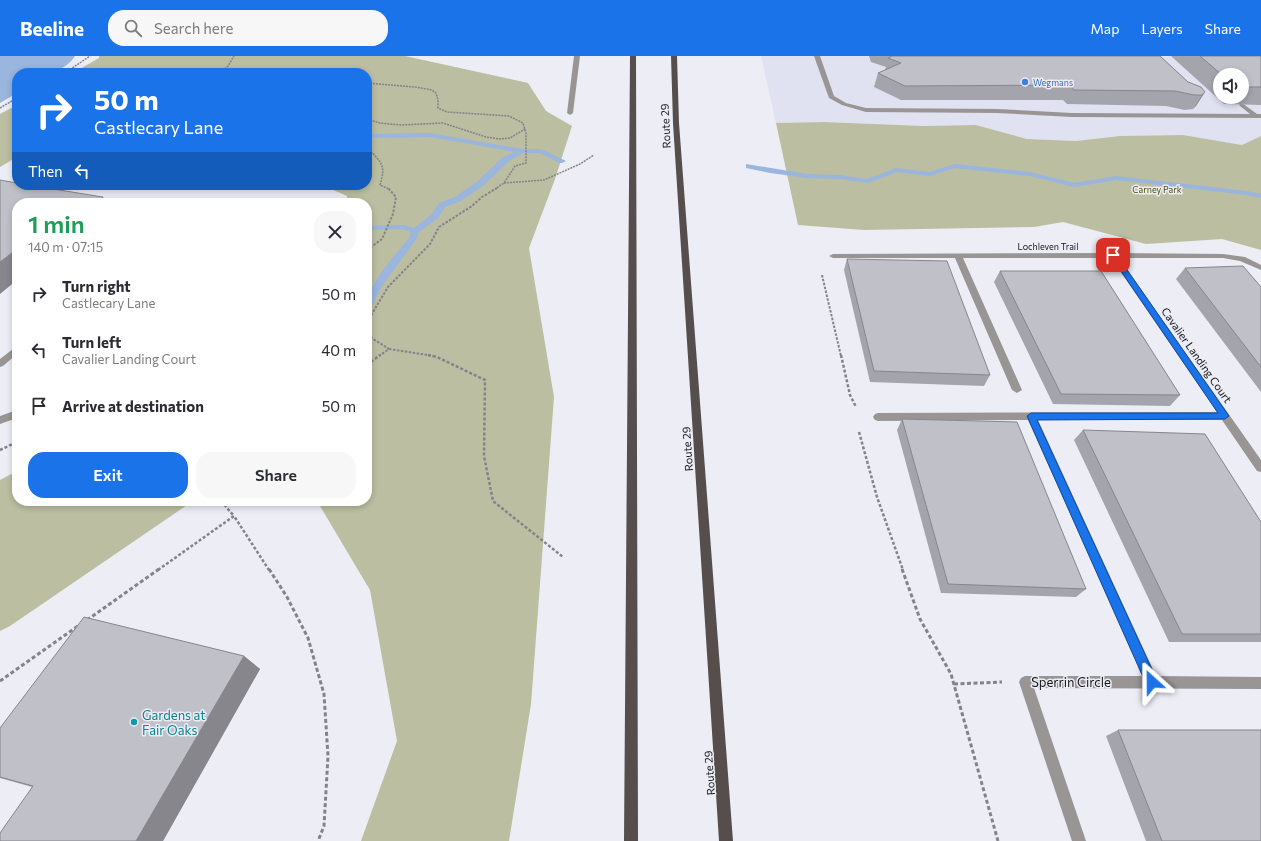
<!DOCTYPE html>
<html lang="en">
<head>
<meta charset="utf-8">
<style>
  body { margin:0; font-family:Commissioner,sans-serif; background:#f7f7f7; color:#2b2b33; height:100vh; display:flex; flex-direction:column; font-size:15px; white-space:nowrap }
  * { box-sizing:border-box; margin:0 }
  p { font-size:13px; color:#7c7c81 }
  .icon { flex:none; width:22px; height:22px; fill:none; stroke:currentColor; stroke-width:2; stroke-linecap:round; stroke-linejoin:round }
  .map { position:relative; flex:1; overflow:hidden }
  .drawer { position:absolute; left:12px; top:142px; width:360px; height:308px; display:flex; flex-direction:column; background:#fff; border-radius:16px; box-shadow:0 2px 6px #0003 }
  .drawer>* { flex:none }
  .hud { position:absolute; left:12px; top:12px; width:360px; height:122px; border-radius:16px; box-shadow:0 2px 6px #0003; background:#1a73e8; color:#fff; overflow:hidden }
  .tools { position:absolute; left:1213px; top:12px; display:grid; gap:8px }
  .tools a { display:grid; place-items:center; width:36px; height:36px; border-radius:50%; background:#fff; box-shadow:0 2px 6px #0003; font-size:20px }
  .pin { position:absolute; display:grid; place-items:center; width:34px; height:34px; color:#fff; margin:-17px; border-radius:8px; box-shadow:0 2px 6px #0006 }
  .me { position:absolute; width:44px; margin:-22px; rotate:336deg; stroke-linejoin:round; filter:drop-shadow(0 0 3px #0008) }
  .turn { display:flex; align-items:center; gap:14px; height:84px; padding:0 16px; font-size:18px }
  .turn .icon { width:52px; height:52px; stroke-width:2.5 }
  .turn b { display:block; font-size:28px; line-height:34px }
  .then { display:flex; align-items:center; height:38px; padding:0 16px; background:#0003; gap:8px; font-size:15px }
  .round { display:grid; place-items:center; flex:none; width:42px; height:42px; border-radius:16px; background:#f7f7f7 }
  .overview { display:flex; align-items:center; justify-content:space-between; height:68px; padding:0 16px }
  h1 { font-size:24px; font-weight:600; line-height:30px; color:#1e9e55 }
  .button { display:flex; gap:8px; margin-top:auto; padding:8px 16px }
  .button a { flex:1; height:46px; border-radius:16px; background:#1a73e8; color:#fff; font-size:16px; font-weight:600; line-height:46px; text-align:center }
  .button a+a { background:#f7f7f7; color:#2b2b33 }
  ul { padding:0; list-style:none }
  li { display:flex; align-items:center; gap:12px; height:56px; padding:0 16px }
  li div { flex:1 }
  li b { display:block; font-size:15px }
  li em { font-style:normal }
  header { display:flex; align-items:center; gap:24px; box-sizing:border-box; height:56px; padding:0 20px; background:#1a73e8; color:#fff }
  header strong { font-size:19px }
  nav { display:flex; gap:22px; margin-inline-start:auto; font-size:14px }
  .search { width:280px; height:36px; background:#f7f7f7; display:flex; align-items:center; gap:10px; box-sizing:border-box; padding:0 14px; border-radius:16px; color:#7c7c81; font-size:15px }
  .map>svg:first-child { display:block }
  .built { fill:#e0e1f1; fill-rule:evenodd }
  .green { fill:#bbbea0 }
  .water { fill:#9ab5de }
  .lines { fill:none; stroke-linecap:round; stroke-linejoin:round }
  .stream { fill:#9ab5de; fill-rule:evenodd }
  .path-far3 { stroke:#838389; stroke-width:1.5; stroke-dasharray:2 1; stroke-linecap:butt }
  .path-far2 { stroke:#838389; stroke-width:2; stroke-dasharray:2.5 1.5; stroke-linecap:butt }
  .path-far1 { stroke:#838389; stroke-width:2.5; stroke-dasharray:3 2; stroke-linecap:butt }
  .path { stroke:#838389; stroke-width:3; stroke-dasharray:4 2.5; stroke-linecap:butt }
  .service { fill:#999594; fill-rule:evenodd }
  .minor { fill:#999594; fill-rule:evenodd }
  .primary { fill:#554e4c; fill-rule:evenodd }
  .wall { fill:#a4a5ac; fill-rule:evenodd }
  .shaded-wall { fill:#86868c }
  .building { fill:#bfc0c8; stroke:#86868c }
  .route { fill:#1a73e8; stroke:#114b97 }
  .shop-dot { fill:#3f7fe0; stroke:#ecedf5; stroke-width:1.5 }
  .culture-dot { fill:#0f9aa8; stroke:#ecedf5; stroke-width:1.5 }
  .labels { text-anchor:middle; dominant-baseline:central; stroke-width:3; stroke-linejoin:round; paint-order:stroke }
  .far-shop-label { font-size:9px; fill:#366cbe; stroke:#ecedf5; text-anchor:start }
  .far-park-label { font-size:9px; fill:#4a4c13; stroke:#ecedf5 }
  .far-street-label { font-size:9px; fill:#161619; stroke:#ecedf5 }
  .street-label { font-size:11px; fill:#161619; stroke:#ecedf5 }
  .near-street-label { font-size:13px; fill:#161619; stroke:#ecedf5 }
  .near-culture-label { font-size:13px; fill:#0d838f; stroke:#ecedf5; text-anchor:start }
</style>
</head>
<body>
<header>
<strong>Beeline</strong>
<div class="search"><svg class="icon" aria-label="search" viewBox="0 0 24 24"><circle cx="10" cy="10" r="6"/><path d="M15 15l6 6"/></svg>Search here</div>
<nav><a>Map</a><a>Layers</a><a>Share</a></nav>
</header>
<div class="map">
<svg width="1261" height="785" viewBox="0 0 1261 785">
  <rect width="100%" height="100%" fill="#ecedf5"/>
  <!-- built -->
  <path class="built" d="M761 0H1261V80L1242 89 1183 79 1120 80 1076 85 1027 83 976 69 924 70 824 66 776 67ZM1220 19H1242V41H1220Z"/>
  <!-- green -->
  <path class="green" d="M99 0H405L528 27 546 55 572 70 555 123 529 192 554 341 531 648 509 785H361L397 685 370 534 317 445H367V147H348L347 140 322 129H367V17H73L99 2Z
    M17 49V101L0 111V58Z
    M824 66 924 70 976 69 1027 83 1076 85 1120 80 1183 79 1242 89 1261 80V194L1222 183 1146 188 1063 166 1034 171 864 174 798 169 776 67Z
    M17 415V445H193L10 570 0 575V424Z"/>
  <!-- water -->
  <path class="water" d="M0 0H75C62 20 38 17 17 17V37L0 47Z"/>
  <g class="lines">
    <!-- stream -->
    <path class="stream" d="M430 77 522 93H541L566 105 562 107H559L540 97H523L509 105 484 129 461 145 445 151 438 162 419 176 417 182 382 230 373 248 367 251C367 228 395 200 409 182L411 176 402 173 367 174V170L403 169 414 172 432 158 439 147 455 141 478 125 503 101 515 96 430 81 367 82V78Z
      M746 108 807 118 840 119 867 123 896 112 929 116 955 108 1030 116 1074 127 1116 120 1247 135 1261 138V142L1247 139 1116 124 1074 131 1030 120 955 112 929 120 897 116 868 127 840 123 807 122 770 117 746 112Z"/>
    <!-- path-far3 -->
    <path class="path-far3" d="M65 17 90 0
      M176 17H178
      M220 17 228 10 234 0
      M367 27 415 31 432 34 436 37 438 44V52L447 56 509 60 523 67 526 77V107L515 110 504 127 495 133
      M0 52 17 42
      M367 63 380 67 401 69 443 67 486 81 500 83 510 82 525 73
      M368 63 369 93C382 108 386 109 380 129L389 133
      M504 127 544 124 580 108 594 99"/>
    <!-- path-far2 -->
    <path class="path-far2" d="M367 194 382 183 393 158 396 141 388 132
      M822 219 841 300
      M367 266 388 231 430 188 439 171 472 150 482 141 497 132
      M367 279 389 293 379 300
      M389 293 434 300"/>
    <!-- path-far1 -->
    <path class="path-far1" d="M428 299 437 301 485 324 484 400 493 445 563 501
      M841 299 850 339 856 351
      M367 309 380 299
      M859 376 877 441 903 514
      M0 394 17 386
      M221 445 234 460
      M158 514 234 460 269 514"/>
    <!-- path -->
    <path class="path" d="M269 513 287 541 308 582 324 638 328 700 324 770 318 785
      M902 513 920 563 951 618 998 785
      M87 564 159 513
      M0 625 78 570
      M954 628 1002 626"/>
    <!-- service -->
    <path class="service" d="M814 0H820L834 40 846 47 866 52 997 53 1072 57 1250 58 1240 50 1239 49 1242 47 1257 58H1261V62L1072 61 997 57 866 56 842 49 829 42Z
      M17 290V298L3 310 0 311V303Z
      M17 354V362L0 368V360Z"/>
    <!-- minor -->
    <path class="minor" d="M574 0H580L573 57 570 59 567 57Z
      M1113 197 1223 198 1245 201 1261 209V214L1240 205 1223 202H1119L1261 404V416L1257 415 1222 364H1038L1156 620 1261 621V633L1034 632 1086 785H1072L1019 626 1021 622 1025 620H1143L1028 364 878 365 875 364 873 361 875 358 878 357 1217 356 1111 202H963L1022 334 1017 337 1012 334 955 202H833L829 200 833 198Z"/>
    <!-- primary -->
    <path class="primary" d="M630 0H636L638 785H624Z
      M671 0H677L679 67 733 785H719L673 67Z"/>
  </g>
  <!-- wall -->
  <path class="wall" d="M869 0H1160L1188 26 1205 36 1193 53 1185 54 1166 50 1067 48 1063 44H901L874 31 878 17 885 14 886 11 871 6Z
    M1171 0H1261V49L1224 48ZM1220 19H1242V41H1220Z
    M847 203 990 319 984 330 870 326 844 214Z
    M1185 212 1261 231V336L1176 223Z
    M1000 215 1180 339 1170 350 1053 348 994 226Z
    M902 363 1086 533 1076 541 941 537 897 374Z
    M1083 374 1261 466V586H1169L1074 384Z
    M244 600 260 613 163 785H0L32 731 0 722V672Z
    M1118 674 1261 785H1146L1106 680Z"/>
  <!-- shaded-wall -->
  <path class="shaded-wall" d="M1205 36 1196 50 1193 53 1202 39Z
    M103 141 107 147H96Z
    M17 193V224L0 238V206Z
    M244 600 260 613 163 785H136Z"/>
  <!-- building -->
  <path class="building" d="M892 0H1160L1188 26 1201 31 1205 36 1202 39H1194L1175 35 1074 34 1070 29 905 30 878 17 901 7 888 2Z
    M1200 0H1261V31H1242V19H1222Z
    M0 124 17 127V129H28L103 141 96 147H17V193L0 206Z
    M847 203 947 205 990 319 874 315Z
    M1243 210 1261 231V311L1185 212Z
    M1000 215H1101L1180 339 1061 338Z
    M902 363 1017 366 1086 533 948 528Z
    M1083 374 1205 378 1261 466V578H1182Z
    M84 561 244 600 136 785H0V777L33 730 0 721V672Z
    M1118 674H1261V785H1162Z"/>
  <!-- route -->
  <path class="route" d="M1113 197 1116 198 1229 360 1225 363 1037 364 1156 622 1157 626 1156 630 1152 632 1147 630 1027 360 1031 357H1218L1110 199Z"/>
  <!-- markers -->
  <circle class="shop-dot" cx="1025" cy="26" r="4"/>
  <circle class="culture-dot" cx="134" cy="666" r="4"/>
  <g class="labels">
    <!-- far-shop labels -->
    <g class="far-shop-label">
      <text x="1033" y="26">Wegmans</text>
    </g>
    <!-- far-park labels -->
    <g class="far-park-label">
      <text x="1157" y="133">Carney Park</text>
    </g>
    <!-- far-street labels -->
    <g class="far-street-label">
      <text x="1048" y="190">Lochleven Trail</text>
    </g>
    <!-- street labels -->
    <g class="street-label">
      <text transform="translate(665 70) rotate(-93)">Route 29</text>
      <text transform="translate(1197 299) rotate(55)">Cavalier Landing Court</text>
      <text transform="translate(687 393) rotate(-94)">Route 29</text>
      <text transform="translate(709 717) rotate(-94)">Route 29</text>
    </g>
    <!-- near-street labels -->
    <g class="near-street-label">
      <text x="1071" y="626">Sperrin Circle</text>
    </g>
    <!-- near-culture labels -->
    <g class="near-culture-label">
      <text x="142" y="659">Gardens at<tspan x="142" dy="15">Fair Oaks</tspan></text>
    </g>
  </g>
</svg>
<div class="tools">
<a><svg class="icon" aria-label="sound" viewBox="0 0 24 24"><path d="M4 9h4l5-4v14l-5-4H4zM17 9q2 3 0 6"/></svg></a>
</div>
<div class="pin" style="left:1113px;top:199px;background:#d93025"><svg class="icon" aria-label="arrive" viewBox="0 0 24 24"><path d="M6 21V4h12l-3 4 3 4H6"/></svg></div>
<svg class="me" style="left:1152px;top:626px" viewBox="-20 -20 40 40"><path d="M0-17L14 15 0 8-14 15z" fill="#1a73e8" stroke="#fff" stroke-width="4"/></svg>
<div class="hud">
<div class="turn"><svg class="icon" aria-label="right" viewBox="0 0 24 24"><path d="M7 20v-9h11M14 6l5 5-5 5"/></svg><div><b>50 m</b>Castlecary Lane</div></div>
<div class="then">Then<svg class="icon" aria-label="left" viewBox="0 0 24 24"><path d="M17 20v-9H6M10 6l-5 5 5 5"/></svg></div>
</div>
<section class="drawer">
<div class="overview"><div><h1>1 min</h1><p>140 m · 07:15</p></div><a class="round"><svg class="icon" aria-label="close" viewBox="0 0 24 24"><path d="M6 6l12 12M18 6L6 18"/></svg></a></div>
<ul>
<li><svg class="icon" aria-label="right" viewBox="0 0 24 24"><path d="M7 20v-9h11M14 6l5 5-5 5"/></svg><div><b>Turn right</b><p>Castlecary Lane</p></div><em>50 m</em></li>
<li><svg class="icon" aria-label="left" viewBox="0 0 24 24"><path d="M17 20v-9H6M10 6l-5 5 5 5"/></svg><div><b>Turn left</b><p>Cavalier Landing Court</p></div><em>40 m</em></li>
<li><svg class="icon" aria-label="arrive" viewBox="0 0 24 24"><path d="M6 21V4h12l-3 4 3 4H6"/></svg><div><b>Arrive at destination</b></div><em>50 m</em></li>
</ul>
<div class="button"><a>Exit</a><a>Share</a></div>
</section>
</div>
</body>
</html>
